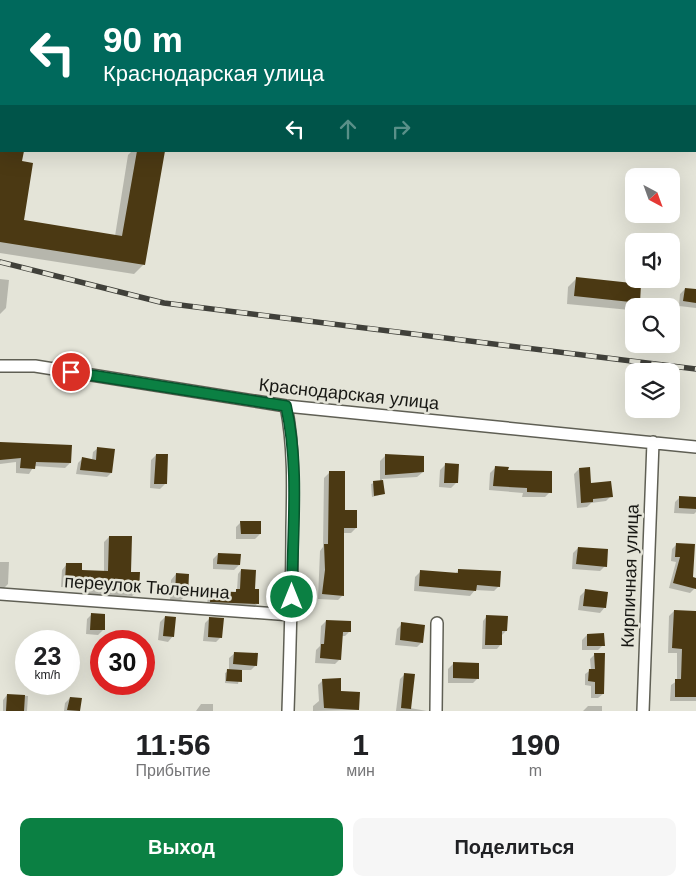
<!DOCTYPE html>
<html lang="ru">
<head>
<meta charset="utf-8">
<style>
  body { margin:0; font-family:Helvetica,sans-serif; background:#f6f6f6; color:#202124; height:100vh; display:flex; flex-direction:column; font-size:19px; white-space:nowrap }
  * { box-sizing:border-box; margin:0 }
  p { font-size:16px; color:#757577 }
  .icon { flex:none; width:28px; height:28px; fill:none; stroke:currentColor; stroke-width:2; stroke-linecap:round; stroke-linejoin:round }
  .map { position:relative; height:711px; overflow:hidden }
  .details { display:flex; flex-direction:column; background:#fff; flex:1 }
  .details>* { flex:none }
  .top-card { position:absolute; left:0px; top:0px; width:696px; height:152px; box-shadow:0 5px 20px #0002; background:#00695c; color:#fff; overflow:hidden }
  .needle { width:32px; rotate:139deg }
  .buttons { position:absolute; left:625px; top:168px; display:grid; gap:10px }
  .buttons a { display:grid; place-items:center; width:55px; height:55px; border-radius:10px; background:#fff; box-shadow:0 5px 20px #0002; font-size:25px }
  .speed { position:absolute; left:15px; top:630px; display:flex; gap:10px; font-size:25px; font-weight:700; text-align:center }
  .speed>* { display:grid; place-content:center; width:65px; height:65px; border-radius:50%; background:#fff; box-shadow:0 5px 20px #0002; line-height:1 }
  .speed small { font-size:12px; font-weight:400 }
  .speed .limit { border:8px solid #d22; background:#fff; color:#111 }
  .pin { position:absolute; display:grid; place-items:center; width:42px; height:42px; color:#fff; margin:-21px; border:2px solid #fff; border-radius:50%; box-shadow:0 1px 5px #0007 }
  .me { position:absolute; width:55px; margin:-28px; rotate:0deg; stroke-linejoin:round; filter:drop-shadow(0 0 4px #0008) }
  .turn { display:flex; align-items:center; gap:18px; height:105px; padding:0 20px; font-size:22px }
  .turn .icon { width:65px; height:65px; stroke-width:2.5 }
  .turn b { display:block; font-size:35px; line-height:42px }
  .lanes { display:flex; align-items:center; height:48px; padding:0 20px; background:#0003; justify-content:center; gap:25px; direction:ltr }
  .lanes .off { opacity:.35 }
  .eta { display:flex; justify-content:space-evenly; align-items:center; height:85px; text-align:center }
  .eta b { font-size:30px; font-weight:700; line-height:35px }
  .primary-button { display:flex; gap:10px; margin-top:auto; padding:10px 20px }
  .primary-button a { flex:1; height:58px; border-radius:10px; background:#0b8043; color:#fff; font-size:20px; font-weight:700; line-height:58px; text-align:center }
  .primary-button a+a { background:#f6f6f6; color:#202124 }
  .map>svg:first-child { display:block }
  .shadow { fill:#0003 }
  .building { fill:#4b3913 }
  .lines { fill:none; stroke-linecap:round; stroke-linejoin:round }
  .minor-casing { stroke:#5f5f54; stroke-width:14 }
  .minor { stroke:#fff; stroke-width:11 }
  .rail-casing { stroke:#40403a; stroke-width:5.5 }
  .rail { stroke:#e4e4d8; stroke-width:4; stroke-dasharray:11; stroke-linecap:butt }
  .route-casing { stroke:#07532c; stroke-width:12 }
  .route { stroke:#0b8043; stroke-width:9 }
  .labels { text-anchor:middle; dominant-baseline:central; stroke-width:5; stroke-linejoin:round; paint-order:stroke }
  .street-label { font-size:18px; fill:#181814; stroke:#e4e4d8 }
</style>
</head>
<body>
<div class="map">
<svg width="696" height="711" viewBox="0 0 696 711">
  <rect width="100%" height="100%" fill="#e4e4d8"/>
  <!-- shadow -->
  <path class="shadow" d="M37 0H88L36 1Z
    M0 140 1 151 21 162 23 221 115 236 128 155 132 151H164L144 264 134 274 0 253Z
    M0 279 9 280 6 308 0 314Z
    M576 279 638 303 630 310 567 304 568 287Z
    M685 289 696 291V308L679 306 680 294Z
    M0 444 70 463 65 468 34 466 29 474 16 473V462L0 464Z
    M98 448 111 473 107 477 76 474 78 463 82 459 92 460 93 452Z
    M156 455 165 484 160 489 150 488 151 460Z
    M385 456 423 472 417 477 382 479 383 494 372 497 371 484 380 481V461Z
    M445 465 456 483 451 488 439 487 440 470Z
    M495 468 507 471 550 492 545 497H522L523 493 489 490 490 473Z
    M579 469 590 484 611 496 606 501 591 503 587 507 577 508 574 474Z
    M329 473 344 511 356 528 351 533H343V595L338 600 318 599 320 551 323 547 324 478Z
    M680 497 696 498V512L694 514 674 513 675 502Z
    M241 522 260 534 255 539H236V527Z
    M109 537 130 573 138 591 132 596 88 595V588L61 587 62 570 67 564 81 571 104 572V542Z
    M677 544 692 578 696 579 695 588 690 593 669 588 676 562 671 561 672 549Z
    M578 548 605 566 600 571 572 569 573 553Z
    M218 554 239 565 234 570 213 569V559Z
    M0 562H9L8 584 3 589H0Z
    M241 570 254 591 258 603 254 607 207 605 208 595 212 592 234 593 237 590 238 574Z
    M459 570 499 586 494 591 475 590 470 596 414 591 415 577 420 572 455 574Z
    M176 574 186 595 181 600H170L171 580Z
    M585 591 605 607 600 613 578 610 580 596Z
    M674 611 696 612V701H670L671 685 677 681V653H668L669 616Z
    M92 614 103 630 98 635 86 634 87 619Z
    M487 616 506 631 502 635 501 644 497 649H482L483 621Z
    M165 617 173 636 168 642 158 640 160 622Z
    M210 618 221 637 216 642 203 641 205 623Z
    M326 621 350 631 345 636H341L340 659 335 664 315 663 316 650 320 646 321 626Z
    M402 624 422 642 417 647 395 645 397 629Z
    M587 635 603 645 598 650H582V640Z
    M235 653 256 665 251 670H241L238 684 225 683V673L229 671V658Z
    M595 654 603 694 598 698H591V686L585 685V674L591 670 590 659Z
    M453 664 478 678 473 683H448V669Z
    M405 674 410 708 427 711H396L400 679Z
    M323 680 340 692 358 710 313 711V706L319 701 318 685Z
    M7 695 28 696 27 711H3V700Z
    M70 698 81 699 79 711H64L65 703Z
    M201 704H213V711H196Z
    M588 706H602V711H583Z"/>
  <!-- building -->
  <path class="building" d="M0 151H24L22 161 33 163 24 220 122 236 137 151H165L145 265 0 242Z
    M576 277 641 284 640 303 574 296Z
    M685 288 696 289V303L683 301Z
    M0 442 72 445 71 463 36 462 35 469 20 468 21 458 0 460Z
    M97 447 115 449 112 473 80 470 82 457 96 460Z
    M156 454H168L167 484H154Z
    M385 454 424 456V472L385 475Z
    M445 463 459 464 458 483H444Z
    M495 466 509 467 508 470 552 471V493L527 492V488L493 486Z
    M590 467 591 483 611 481 613 497 593 499V502L581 503 579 468Z
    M329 471H345V510H357V528H344V596L322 594 325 570 324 544H328Z
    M383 480 385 494 374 496 373 481Z
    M679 496 696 497V509L679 508Z
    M240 521H261V534H241Z
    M109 536H132L131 572H140L139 592 92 590V583L65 582 66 563H82V570L108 571Z
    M676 543 695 544 693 577 696 578V589L673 583 680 557H675Z
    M578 547 608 549 607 567 576 564Z
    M218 553 241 554 240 565 217 564Z
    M241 569 256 570 255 589H259V604L210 602 211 591 236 592V589H240Z
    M458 569 501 571 500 587 477 585 476 591 419 586 420 570 458 573Z
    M176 573 189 574 188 596 175 595Z
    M585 589 608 592 606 608 583 606Z
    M674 610 696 611V697H675V679H681L682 649 672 648Z
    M91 613 105 614V630H90Z
    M486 615 508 616 507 631H502V645H485Z
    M165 616 176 617 174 637 163 636Z
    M209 617 224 618 222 638 208 637Z
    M326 620 351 621V632H343L341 660 320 658 321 644H324Z
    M401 622 425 625 423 643 400 640Z
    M604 633 605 646H587V634Z
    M234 652 258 653 257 666 233 664Z
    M594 653H605L604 694H595V682L588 681 589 669H595Z
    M453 662 479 663V679L453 678Z
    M227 669 242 670V682L226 681Z
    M404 673 415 674 411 709 401 708Z
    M341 678V691L360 692 359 710 324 708 322 679Z
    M7 694 25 695 24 711H6Z
    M70 697 82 698 80 711 67 710Z"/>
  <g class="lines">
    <!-- minor casing -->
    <g class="minor-casing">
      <path id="minor" d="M0 366H35L286 406 696 447
        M286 406C294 446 293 487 292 528 292 589 290 650 288 711
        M0 594 292 615
        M436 711 437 623
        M643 711 653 442"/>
    </g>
    <!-- minor -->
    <use href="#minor" class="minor"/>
    <!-- rail casing -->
    <g class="rail-casing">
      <path id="rail" d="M0 262 164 303 696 369"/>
    </g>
    <!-- rail -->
    <use href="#rail" class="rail"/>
  </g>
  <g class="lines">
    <!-- route casing -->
    <g class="route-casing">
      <path id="route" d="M71 372 286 406C300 467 292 535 292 597"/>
    </g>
    <!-- route -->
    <use href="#route" class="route"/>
  </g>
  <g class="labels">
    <!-- street labels -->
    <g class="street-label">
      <text transform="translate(349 394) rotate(6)">Краснодарская улица</text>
      <text transform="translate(630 576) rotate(-88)">Кирпичная улица</text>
      <text transform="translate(147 587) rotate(4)">переулок Тюленина</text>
    </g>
  </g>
</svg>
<div class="buttons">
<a><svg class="needle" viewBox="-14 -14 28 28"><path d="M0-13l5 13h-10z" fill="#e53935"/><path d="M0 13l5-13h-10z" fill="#757577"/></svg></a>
<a><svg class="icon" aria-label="sound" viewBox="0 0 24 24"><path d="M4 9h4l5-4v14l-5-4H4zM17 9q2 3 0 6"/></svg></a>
<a><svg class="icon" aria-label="search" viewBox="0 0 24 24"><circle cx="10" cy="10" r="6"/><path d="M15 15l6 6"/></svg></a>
<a><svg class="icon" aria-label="layers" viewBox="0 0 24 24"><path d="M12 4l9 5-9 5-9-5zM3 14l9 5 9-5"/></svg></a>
</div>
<div class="speed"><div>23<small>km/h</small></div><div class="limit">30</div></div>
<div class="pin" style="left:71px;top:372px;background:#d93025"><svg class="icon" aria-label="arrive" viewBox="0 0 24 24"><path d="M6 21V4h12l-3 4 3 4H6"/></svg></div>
<svg class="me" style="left:292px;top:597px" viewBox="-20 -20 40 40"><circle r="17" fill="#0b8043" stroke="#fff" stroke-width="3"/><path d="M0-11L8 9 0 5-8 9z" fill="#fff"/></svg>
<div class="top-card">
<div class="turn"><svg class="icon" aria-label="left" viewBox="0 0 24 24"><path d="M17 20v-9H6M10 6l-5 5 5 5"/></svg><div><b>90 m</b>Краснодарская улица</div></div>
<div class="lanes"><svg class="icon" aria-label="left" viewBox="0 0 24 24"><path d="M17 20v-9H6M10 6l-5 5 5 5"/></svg><svg class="icon off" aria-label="ahead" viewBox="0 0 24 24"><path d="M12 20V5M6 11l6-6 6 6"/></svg><svg class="icon off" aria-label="right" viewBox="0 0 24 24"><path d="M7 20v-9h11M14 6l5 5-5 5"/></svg></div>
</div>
</div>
<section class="details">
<div class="eta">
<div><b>11:56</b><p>Прибытие</p></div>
<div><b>1</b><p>мин</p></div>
<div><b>190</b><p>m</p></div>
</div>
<div class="primary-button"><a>Выход</a><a>Поделиться</a></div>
</section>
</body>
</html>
